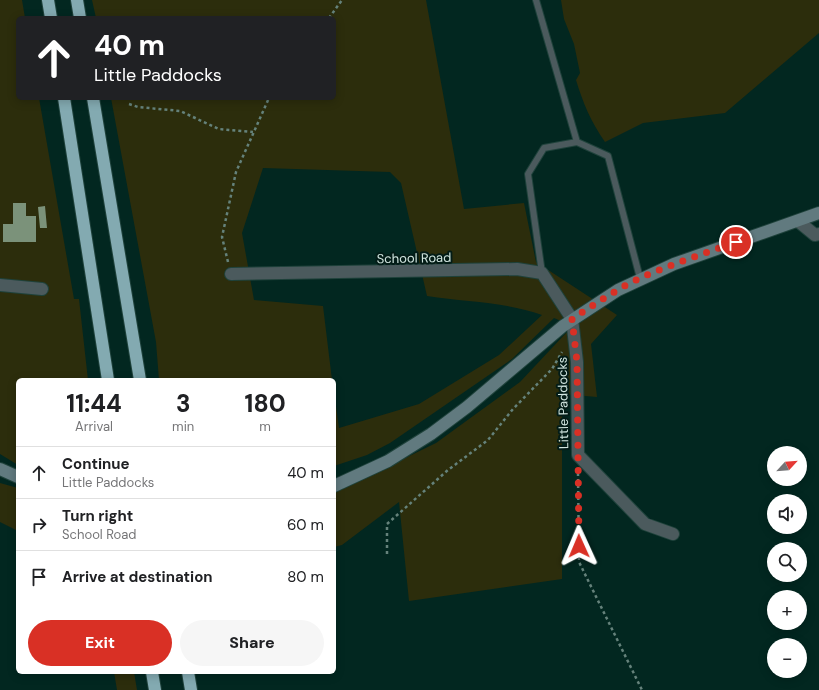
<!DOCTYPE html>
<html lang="en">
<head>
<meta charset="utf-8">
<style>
  body { margin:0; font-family:"DM Sans",sans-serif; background:#f6f6f6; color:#202124; height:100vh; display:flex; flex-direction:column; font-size:15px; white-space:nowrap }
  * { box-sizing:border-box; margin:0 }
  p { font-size:13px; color:#757577 }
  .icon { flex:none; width:22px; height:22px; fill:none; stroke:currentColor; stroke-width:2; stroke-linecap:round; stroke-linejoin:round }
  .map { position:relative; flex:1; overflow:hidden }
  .drawer { position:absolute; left:16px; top:378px; width:320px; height:296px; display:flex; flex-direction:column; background:#fff; border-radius:6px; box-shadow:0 2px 10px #0003 }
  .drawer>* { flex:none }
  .hud { position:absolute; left:16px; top:16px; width:320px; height:84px; border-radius:6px; box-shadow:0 2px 10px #0003; background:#202124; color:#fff; overflow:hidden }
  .needle { width:26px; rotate:64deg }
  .fabs { position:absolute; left:767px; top:446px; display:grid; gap:8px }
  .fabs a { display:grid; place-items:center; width:40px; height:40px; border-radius:50%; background:#fff; box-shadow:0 2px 10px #0003; font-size:20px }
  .pin { position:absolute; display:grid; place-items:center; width:34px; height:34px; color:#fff; margin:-17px; border:2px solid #fff; border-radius:50%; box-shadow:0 1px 4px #0007 }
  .me { position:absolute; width:44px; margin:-22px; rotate:359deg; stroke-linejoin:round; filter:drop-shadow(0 0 3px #0008) }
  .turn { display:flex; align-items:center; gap:14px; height:84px; padding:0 12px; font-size:18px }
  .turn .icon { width:52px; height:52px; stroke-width:2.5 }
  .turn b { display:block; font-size:28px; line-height:34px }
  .eta { display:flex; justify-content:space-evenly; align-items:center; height:68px; text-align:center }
  .eta b { font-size:24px; font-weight:800; line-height:28px }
  .cta { display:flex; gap:8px; margin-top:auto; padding:8px 12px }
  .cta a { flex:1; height:46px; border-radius:24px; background:#d93025; color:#fff; font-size:16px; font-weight:800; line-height:46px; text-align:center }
  .cta a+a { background:#f6f6f6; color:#202124 }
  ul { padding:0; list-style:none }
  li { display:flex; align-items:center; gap:12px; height:52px; padding:0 12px; border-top:1px solid #e0e0e0 }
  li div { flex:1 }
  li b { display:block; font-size:15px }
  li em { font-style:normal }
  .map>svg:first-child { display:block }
  .green { fill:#2c2d0c }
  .building { fill:#7b927a }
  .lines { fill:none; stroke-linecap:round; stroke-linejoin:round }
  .lane-casing { stroke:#1f423b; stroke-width:8 }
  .street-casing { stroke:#1f423b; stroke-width:14 }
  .secondary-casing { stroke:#1f423b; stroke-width:14 }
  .highway-casing { stroke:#1f423b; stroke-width:14 }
  .path { stroke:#65827b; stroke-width:2.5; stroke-dasharray:3 3; stroke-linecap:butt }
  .lane { stroke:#4b5a5d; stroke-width:6 }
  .street { stroke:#4b5a5d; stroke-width:12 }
  .secondary { stroke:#617a7f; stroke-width:12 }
  .highway { stroke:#83aab1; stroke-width:12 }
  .route { stroke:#d93025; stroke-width:7; stroke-dasharray:0 12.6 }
  .labels { text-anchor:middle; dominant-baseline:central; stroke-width:4; stroke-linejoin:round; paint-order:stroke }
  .street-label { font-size:13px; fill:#d2e6e0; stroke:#031c17 }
</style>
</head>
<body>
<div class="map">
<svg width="819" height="690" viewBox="0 0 819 690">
  <rect width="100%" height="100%" fill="#022720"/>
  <!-- green -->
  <path class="green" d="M0 0H22L25 18H18V98H39L74 299H79L88 380H18V465L0 454Z
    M92 0H426L464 209 524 203 536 262 617 315 591 344 597 397 563 394 562 381V579L409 601 399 502 342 545 334 547V490L352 484 436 443 520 382 566 333 580 329 554 318 512 359 390 443 367 455 334 466V392L339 428 419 404 499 355 542 315C506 302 466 302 427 296L401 183 390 172 263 168 242 233 254 300 323 306 332 380H159L156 342 111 98H334V18H96Z
    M561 0H819V33L725 113 643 123 605 142C591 122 583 103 576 80L580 73 574 44 564 19Z
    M0 483 18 488V531L0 522Z
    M114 672H134L137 690H117Z"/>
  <!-- building -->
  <path class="building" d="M13 203H26V216H36V242H3V224H13Z
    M45 206 47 228H40L38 207Z"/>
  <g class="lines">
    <!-- lane casing -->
    <g class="lane-casing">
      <path id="lane" d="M536 0 577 142
        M542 273 528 174 544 148 577 142 608 156 640 278"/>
    </g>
    <!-- street casing -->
    <g class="street-casing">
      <path id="street" d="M798 221 815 235 819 234
        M231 274 517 269 542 273 572 319 577 362 578 455 645 524 673 534
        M0 285 42 289"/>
    </g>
    <!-- secondary casing -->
    <g class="secondary-casing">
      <path id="secondary" d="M0 469 18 477
        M334 486 388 461 431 434 467 407 563 326 618 290 674 264 819 213"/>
    </g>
    <!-- highway casing -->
    <g class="highway-casing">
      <path id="highway" d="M48 0 51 18
        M77 0 80 18
        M64 98 108 380
        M93 98 140 380
        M152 672 155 690
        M188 672 191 690"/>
    </g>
    <!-- path -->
    <path class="path" d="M329 18 342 0
      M129 104 138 107 180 111 219 129 253 132
      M228 262 222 237 236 172 269 98
      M578 473 579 562 642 690
      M387 554V524L448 470 488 440 513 409 552 369 562 352"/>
    <!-- lane -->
    <use href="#lane" class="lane"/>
    <!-- street -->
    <use href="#street" class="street"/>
    <!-- secondary -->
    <use href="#secondary" class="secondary"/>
    <!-- highway -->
    <use href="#highway" class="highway"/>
  </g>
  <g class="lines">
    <!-- route -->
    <path class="route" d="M579 546 577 362 572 319C592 306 611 293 632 282 665 266 701 255 736 242"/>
  </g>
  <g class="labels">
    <!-- street labels -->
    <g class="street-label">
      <text transform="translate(414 258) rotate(-1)">School Road</text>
      <text transform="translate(563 403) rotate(-91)">Little Paddocks</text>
    </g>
  </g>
</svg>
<div class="fabs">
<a><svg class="needle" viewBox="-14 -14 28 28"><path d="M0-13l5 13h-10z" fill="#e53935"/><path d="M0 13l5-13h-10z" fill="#757577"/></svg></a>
<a><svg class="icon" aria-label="sound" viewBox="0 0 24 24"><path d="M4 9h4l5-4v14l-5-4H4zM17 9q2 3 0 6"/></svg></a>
<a><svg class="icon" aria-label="search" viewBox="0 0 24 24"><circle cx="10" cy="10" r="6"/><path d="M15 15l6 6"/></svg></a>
<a>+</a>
<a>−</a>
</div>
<div class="pin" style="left:736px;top:242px;background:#d93025"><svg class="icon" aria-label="arrive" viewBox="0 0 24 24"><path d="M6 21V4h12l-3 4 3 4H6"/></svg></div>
<svg class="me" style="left:579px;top:546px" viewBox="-20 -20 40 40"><path d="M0-17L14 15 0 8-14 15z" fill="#d93025" stroke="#fff" stroke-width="4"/></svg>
<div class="hud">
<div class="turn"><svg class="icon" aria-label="ahead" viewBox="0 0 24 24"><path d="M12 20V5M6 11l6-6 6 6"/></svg><div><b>40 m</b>Little Paddocks</div></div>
</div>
<section class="drawer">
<div class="eta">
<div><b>11:44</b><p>Arrival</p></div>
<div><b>3</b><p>min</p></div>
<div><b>180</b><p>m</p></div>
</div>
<ul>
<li><svg class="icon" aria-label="ahead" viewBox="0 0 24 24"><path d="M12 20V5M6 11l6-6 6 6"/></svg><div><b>Continue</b><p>Little Paddocks</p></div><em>40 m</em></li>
<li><svg class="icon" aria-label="right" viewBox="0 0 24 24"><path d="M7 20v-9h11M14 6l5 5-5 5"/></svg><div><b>Turn right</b><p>School Road</p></div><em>60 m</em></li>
<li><svg class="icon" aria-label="arrive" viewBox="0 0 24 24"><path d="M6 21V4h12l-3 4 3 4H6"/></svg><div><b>Arrive at destination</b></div><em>80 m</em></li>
</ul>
<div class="cta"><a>Exit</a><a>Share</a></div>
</section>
</div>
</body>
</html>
